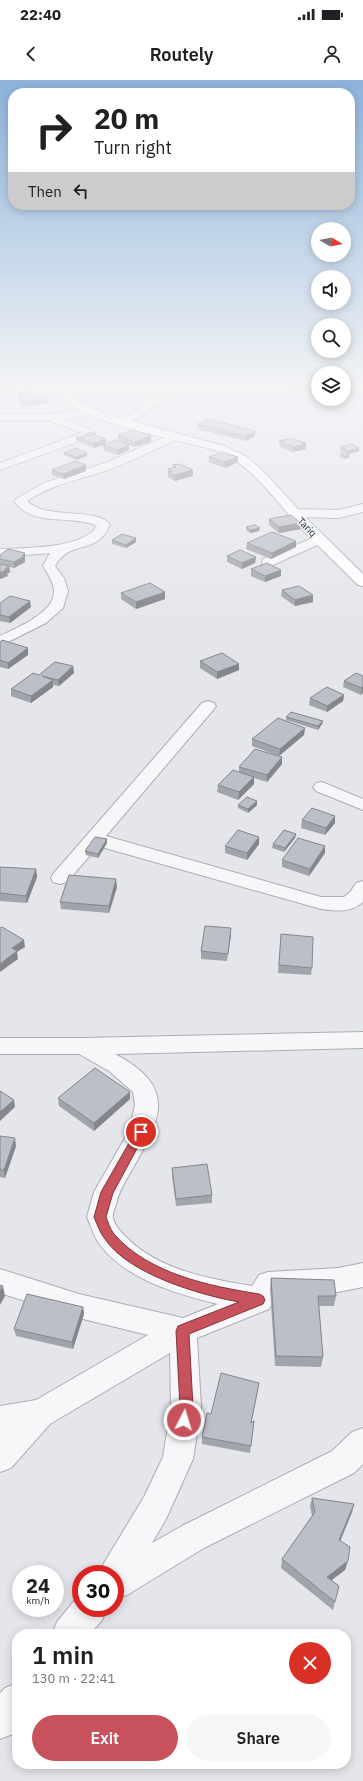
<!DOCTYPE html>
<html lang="en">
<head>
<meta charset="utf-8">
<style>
  body { margin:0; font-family:"IBM Plex Sans",sans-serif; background:#f6f6f6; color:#202124; height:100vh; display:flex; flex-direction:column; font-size:15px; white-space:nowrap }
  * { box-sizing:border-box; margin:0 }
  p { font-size:13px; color:#757577 }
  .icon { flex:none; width:22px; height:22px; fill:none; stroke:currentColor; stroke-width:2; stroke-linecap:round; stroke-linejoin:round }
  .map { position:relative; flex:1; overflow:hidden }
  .drawer { position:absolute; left:12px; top:1549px; width:339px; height:140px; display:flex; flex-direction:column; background:#fff; border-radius:16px; box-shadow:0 2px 10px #0003 }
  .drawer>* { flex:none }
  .banner { position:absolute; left:8px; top:8px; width:347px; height:122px; border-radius:16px; box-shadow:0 2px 10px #0003; background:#fff; color:#202124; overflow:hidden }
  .needle { width:26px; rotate:99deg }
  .controls { position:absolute; left:311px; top:142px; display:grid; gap:8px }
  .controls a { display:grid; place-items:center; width:40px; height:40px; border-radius:50%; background:#fff; box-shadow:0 2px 10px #0003; font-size:20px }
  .speed { position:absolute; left:12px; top:1485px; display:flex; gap:8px; font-size:20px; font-weight:700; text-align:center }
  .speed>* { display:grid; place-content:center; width:52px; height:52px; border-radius:50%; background:#fff; box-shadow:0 2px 10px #0003; line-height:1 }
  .speed small { font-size:10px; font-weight:400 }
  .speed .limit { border:6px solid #d22; background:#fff; color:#111 }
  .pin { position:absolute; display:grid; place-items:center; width:34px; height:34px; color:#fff; margin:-17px; border:2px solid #fff; border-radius:50%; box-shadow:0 1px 4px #0007 }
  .me { position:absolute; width:44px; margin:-22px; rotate:5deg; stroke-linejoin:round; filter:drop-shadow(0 0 3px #0008) }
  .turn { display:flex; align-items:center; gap:14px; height:84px; padding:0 20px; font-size:18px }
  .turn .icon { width:52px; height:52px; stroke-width:2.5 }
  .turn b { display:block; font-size:28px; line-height:34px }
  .then { display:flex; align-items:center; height:38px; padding:0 20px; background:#0003; gap:8px; font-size:15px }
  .round { display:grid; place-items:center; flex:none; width:42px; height:42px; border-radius:21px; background:#f6f6f6 }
  .summary { display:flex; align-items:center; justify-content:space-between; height:68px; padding:0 20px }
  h1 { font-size:24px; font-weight:600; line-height:30px }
  .button { display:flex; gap:8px; margin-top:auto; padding:8px 20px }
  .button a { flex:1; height:46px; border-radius:24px; background:#c7525b; color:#fff; font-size:16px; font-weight:600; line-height:46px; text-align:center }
  .button a+a { background:#f6f6f6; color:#202124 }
  .status { display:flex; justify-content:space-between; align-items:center; height:28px; padding:0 20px; background:#fff; direction:ltr }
  .status svg { height:11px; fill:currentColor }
  header { display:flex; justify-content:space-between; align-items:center; height:52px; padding:0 20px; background:#fff; font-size:18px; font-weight:600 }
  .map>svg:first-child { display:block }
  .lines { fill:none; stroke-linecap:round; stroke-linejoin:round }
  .minor-casing { stroke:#a9adb5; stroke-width:2 }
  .major-casing { stroke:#a4aab6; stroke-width:2 }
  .minor { fill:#f7f7f9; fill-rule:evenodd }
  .major { fill:#fff; fill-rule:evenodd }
  .wall { fill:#a2a4ac }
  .shaded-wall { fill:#84868c }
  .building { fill:#bcbfc8; stroke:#84868c }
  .route { fill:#c7525b; stroke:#81353b }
  .labels { text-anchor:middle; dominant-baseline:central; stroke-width:3; stroke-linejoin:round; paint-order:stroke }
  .far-street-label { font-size:10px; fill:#2d3343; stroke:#f4f5f8 }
</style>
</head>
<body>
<div class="status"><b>22:40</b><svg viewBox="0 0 49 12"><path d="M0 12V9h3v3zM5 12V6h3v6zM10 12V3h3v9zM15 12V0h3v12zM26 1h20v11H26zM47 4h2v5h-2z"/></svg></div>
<header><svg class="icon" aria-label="back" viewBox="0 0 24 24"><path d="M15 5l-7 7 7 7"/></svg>Routely<svg class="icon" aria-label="person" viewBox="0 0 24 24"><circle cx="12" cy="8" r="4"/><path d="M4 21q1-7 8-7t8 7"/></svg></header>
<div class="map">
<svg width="363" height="1701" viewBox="0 0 363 1701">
  <rect width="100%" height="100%" fill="#e4e6eb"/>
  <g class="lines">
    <!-- minor casing -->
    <g class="minor-casing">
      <path id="minor" d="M166 306H177C169 315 130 348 120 345L119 343 120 341 138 329Z
        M91 329 96 332 95 334 62 339 92 350 94 354 93 356 0 390V383L82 353 48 340H0V334H50Z
        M175 353 180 356 179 358C154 370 130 382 105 391 78 400 50 405 27 421 47 441 97 426 110 445 108 448 106 453 103 456 88 472 68 463 55 486L64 498 68 511 63 528 46 543 0 566V556C16 548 55 533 54 511 54 502 47 493 43 486L50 473 0 477V469C25 468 83 469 97 446 71 434 33 448 14 421L16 419 44 403 105 383Z
        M363 424V432L339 438 294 437 290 436 288 433 290 430 294 429 339 430Z
        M320 455 324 456 326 459 324 462 273 485H263L262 482 263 479Z
        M208 621 214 623 216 626 214 629 106 756 321 817H344L351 811 356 803 363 801V822C351 833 336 831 321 829L98 766 67 802 60 804 53 802 51 798 53 794 202 623Z
        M322 702 363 719V730L316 711 313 707 316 703Z
        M363 952V968L115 974C177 1007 162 1037 133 1088 127 1099 120 1109 117 1121 116 1126 112 1133 113 1138 115 1146 121 1152 127 1158 159 1190 210 1199 252 1206L259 1195 268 1192 338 1188 363 1183V1207L338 1212 276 1216 269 1229 197 1258 201 1327 193 1379 166 1439 152 1463 182 1446 332 1371 352 1352 363 1348V1384L354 1393 204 1468 127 1515 115 1519V1494H99L104 1483 144 1417 163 1377 171 1327 170 1273 50 1344 11 1388 0 1392V1326L36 1320 148 1255 79 1238 0 1213V1189L79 1214 183 1238 218 1224C177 1214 127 1200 100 1165 94 1157 91 1146 87 1137L94 1112 129 1051 135 1025 133 1012 109 991 79 974H0V958H83Z
        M81 1515V1528H107L102 1540 90 1554H52L57 1542 78 1516Z
        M17 1603V1648L13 1654 0 1659V1613L5 1608Z"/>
    </g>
    <!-- major casing -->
    <g class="major-casing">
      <path id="major" d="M58 306H68V311L74 319 91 328 113 336 224 366 247 377 265 393 307 439 363 494V506L358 505C338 485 317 465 298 445 273 418 251 383 215 370 190 362 53 339 58 306Z"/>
    </g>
    <!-- minor -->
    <use href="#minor" class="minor"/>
    <!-- major -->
    <use href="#major" class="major"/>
  </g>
  <!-- wall -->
  <path class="wall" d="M0 306H12L9 311H0Z
    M290 306H313L312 312 290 311Z
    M19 313 37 315 49 318V323L22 327 18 322V317H21L19 316Z
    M198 344 255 351V356L246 361 198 349Z
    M96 355 106 359V364L94 368 76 360V358Z
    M118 355 151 356V362L135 367 118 361Z
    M279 361 306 363V369L292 372 280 367V365L279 364Z
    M103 365H129V370L118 375 104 371Z
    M340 367 359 371 349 374V377L345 379 340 377V374L345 372 340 370Z
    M64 373 87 376 76 380 64 375Z
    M209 377H238V382L225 388 209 382Z
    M86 385V391L64 399 52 395V390Z
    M173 385 193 390V396L175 401 168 397V389L173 388Z
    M269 439 301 443V449L279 453 269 445Z
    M246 447 259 451 250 453 246 450Z
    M136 458V462L126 468 112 464V460Z
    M296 461V467L271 479 246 469 247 463Z
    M0 475 26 479H25V482L14 488 9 487 10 492 7 494 8 496 0 499Z
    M227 476 256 477 255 483 242 489 227 482Z
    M251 489 281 496 265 502 251 496Z
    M282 510 313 522 295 526 281 516Z
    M121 513 165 519 136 529 121 519Z
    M0 523 31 527 10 543 0 541Z
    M0 562 28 568V575L8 589 0 587Z
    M200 581 239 590 217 599 200 588Z
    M73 586 74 593 59 606 53 605V607L31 623 11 616V609L39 595Z
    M363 596V613L361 615 343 607 344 601Z
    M344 615 343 621 327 632 309 625 310 618Z
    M286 637 323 641 322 644 318 650 286 640Z
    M305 648 304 655 279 676 252 666V659Z
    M282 684 267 702 254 698V704L238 720 217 712 218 705 239 692V687Z
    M257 721V725L248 733 238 728V725Z
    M335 736V743L325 755 301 748 302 740Z
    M296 754 295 758 284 772 272 768 273 764Z
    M259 757V764L247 780 225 773V766Z
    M107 763 98 778 86 775 85 771Z
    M325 773 309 796 282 787V780Z
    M0 787 36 789 37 797 27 823 0 821Z
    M117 807 109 833 61 829 60 822Z
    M281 854 312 888 311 895 278 893Z
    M231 855 227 881 201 879V871Z
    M58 1018 130 1019 94 1051 59 1026Z
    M0 1056 16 1066 5 1098 0 1097Z
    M172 1088 212 1115V1123L176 1126 172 1095Z
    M271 1198 336 1216 334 1226H319L323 1277 321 1287 275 1286 270 1208Z
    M83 1227 84 1234 73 1269 16 1256 14 1249Z
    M259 1303 258 1309 251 1343 254 1341 250 1373 202 1364V1357L211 1334Z
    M312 1418 354 1424 352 1432 340 1461 345 1490 332 1500 335 1522 333 1530 281 1488 282 1479 312 1436 310 1426Z"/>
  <!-- shaded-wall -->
  <path class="shaded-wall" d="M8 306H12L9 311Z
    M49 318V323L22 327V321Z
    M255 351V356L246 361V356Z
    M151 356V362L135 367V362Z
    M106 359V364L94 368V363Z
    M306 363V369L292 372 293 367Z
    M129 365V370L118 375V370Z
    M359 368V371L348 374 349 371Z
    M87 373V376L76 380V377Z
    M350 374 349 377 345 379V376Z
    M238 377V382L225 388V382Z
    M86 385V391L64 399 63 394Z
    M193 390V396L175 401V395Z
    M301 443V449L279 453V447Z
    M260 448 259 451 250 453V450Z
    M136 458V462L126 468V465Z
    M296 461V467L271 479 272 473Z
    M25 473V482L14 488V482Z
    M256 477 255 483 242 489V483Z
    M9 486 10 492 7 494 8 496 0 499V493Z
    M281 490V496L265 502V496Z
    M165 512V519L136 529V522Z
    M313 515V522L295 526V520Z
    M30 521 31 527 10 543 9 537Z
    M28 568V575L8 589V583Z
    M239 584V590L217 599V592Z
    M73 586 74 593 59 606 58 600Z
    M53 600V607L31 623V616Z
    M363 607V613L361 615 362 608Z
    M344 615 343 621 327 632V626Z
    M323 641 322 644 318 650V646Z
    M305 648 304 655 279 676 280 669Z
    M282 677V684L267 702V695Z
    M254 697V704L238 720 239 712Z
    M257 721V725L248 733V729Z
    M335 736V743L325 755 326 748Z
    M296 754 295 758 284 772 285 768Z
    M259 757V764L247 780V773Z
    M107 759V763L98 778V774Z
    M325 766V773L309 796 310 789Z
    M36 789 37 797 27 823 26 816Z
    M116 799 117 807 109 833V826Z
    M231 848V855L227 881 228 874Z
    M24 860 25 867 17 872 18 879 0 892V884L12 868Z
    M130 1012V1019L94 1051V1043Z
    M14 1020 15 1027 0 1041V1032Z
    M15 1058 16 1066 5 1098 4 1090Z
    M3 1206 5 1216 0 1225V1212Z
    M83 1227 84 1234 73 1269 72 1262Z
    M259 1303 258 1309 250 1350 251 1343Z
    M354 1424 352 1432 337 1469 339 1460Z
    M348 1481 345 1490 325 1505 327 1497Z"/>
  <!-- building -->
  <path class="building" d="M290 306H313L312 307Z
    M33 311 37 315 23 316 19 313Z
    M45 314 49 318 22 321 18 317Z
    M208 339 255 351 246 356 198 344Z
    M134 350 151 356 135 362 118 355Z
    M90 352 96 354H93L81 358V360L76 358Z
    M93 354 106 359 94 363 81 358Z
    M291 358 306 364 293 367 280 362Z
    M286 359 287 360 281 362 279 361Z
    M116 360 129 365 118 370 103 365Z
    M298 360 306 363H305L297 361Z
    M352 364 359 368 349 371 340 367Z
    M75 368 87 373 76 377 64 373Z
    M222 372 238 377 225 382 209 377Z
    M345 372 350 374 345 376 340 374Z
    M75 381 86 385 63 394 52 390Z
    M180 384 193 390 175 395 168 392 172 391 168 389 176 387 173 385Z
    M291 435 301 443 279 447 269 439Z
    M255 445 260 448 250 450 246 447Z
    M272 452 296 461 272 473 247 463Z
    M122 454 136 458 126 465 112 460Z
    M8 469 25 473 22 476H25L14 482 0 479V475Z
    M240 470 256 477 242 483 227 476Z
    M267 483 281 490 265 496 251 489Z
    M0 484 9 486 5 489H7L0 493Z
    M150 503 165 512 136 522 121 513Z
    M299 506 313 515 295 520 282 510Z
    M10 516 30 521 9 537 0 535V523Z
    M2 560 28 568 8 583 0 580V562Z
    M222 573 239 584 217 592 200 581Z
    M55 582 73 586 58 600 42 596 53 600 31 616 11 609 33 593 39 595Z
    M356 593 363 596V607L362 608 344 601Z
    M327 607 344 615 327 626 310 618Z
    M291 632 323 641 318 646 286 637Z
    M278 638 305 648 280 669 252 659Z
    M255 669 282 677 267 695 239 687Z
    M233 690 254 697 239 712 218 705Z
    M247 717 257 721 248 729 238 725Z
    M312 728 335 736 326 748 302 740Z
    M238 750 259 757 247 773 225 766Z
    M284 750 296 754 285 768 273 764Z
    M95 757 107 759 98 774 85 771Z
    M298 758 325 766 310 789 282 780Z
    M0 787 36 789 26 816 0 813Z
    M69 795 116 799 109 826 60 822Z
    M205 846 231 848 228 874 201 871Z
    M2 847 24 860 12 868 17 871 0 884V848Z
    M281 854 313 857 312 888 279 885Z
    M95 988 130 1012 94 1043 58 1018Z
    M0 1011 14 1020 0 1032Z
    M0 1056 15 1058 4 1090H0Z
    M207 1084 212 1115 176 1119 172 1088Z
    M271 1198 334 1200 336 1216H318L323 1277 276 1276Z
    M0 1205 3 1206 0 1212Z
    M27 1214 83 1227 72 1262 14 1249Z
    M221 1293 259 1303 251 1343 254 1341 251 1366 202 1357 207 1333 211 1334Z
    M312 1418 354 1424 339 1460 350 1467 348 1481 327 1497 339 1506 335 1522 282 1479 315 1432Z"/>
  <!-- sky -->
  <linearGradient id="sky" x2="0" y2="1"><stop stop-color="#8cb3db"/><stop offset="0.56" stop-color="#f3f4f6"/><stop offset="1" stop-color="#f3f4f6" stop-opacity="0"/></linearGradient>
  <rect width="363" height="544" fill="url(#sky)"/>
  <!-- route -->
  <path class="route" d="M141 1048 145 1049 146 1052 113 1113 106 1137C108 1142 110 1149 114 1154 149 1194 209 1206 259 1214L263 1216 265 1220 263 1224 189 1254 193 1327 189 1344 184 1346 180 1344 178 1340 180 1327 176 1251 178 1246 239 1222C200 1215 128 1194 105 1159 100 1153 97 1144 94 1137L101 1112 137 1049Z"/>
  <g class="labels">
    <!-- far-street labels -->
    <g class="far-street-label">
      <text transform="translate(307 447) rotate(46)">Tariq</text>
    </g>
  </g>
</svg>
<div class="controls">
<a><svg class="needle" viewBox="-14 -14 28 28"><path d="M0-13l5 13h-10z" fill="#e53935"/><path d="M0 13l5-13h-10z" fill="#757577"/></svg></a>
<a><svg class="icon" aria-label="sound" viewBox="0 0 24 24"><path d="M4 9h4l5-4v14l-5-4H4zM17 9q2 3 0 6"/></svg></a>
<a><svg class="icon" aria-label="search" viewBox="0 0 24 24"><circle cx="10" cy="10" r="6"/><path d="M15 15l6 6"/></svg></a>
<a><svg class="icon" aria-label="layers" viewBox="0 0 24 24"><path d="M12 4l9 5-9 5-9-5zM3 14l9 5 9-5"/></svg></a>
</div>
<div class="speed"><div>24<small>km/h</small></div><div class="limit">30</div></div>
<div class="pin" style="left:141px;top:1052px;background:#d93025"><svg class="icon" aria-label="arrive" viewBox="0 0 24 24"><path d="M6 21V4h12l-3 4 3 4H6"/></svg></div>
<svg class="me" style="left:184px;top:1340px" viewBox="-20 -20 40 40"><circle r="17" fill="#c7525b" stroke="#fff" stroke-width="3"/><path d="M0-11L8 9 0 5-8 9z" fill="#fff"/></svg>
<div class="banner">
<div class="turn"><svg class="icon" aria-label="right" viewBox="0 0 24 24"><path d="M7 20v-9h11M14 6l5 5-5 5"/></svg><div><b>20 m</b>Turn right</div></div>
<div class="then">Then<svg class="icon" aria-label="left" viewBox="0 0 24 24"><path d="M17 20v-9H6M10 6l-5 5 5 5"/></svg></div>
</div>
<section class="drawer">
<div class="summary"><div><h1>1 min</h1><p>130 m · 22:41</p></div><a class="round" style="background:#d93025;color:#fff"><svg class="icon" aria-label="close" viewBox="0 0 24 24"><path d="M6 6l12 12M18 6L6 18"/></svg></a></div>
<div class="button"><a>Exit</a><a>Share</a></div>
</section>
</div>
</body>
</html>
